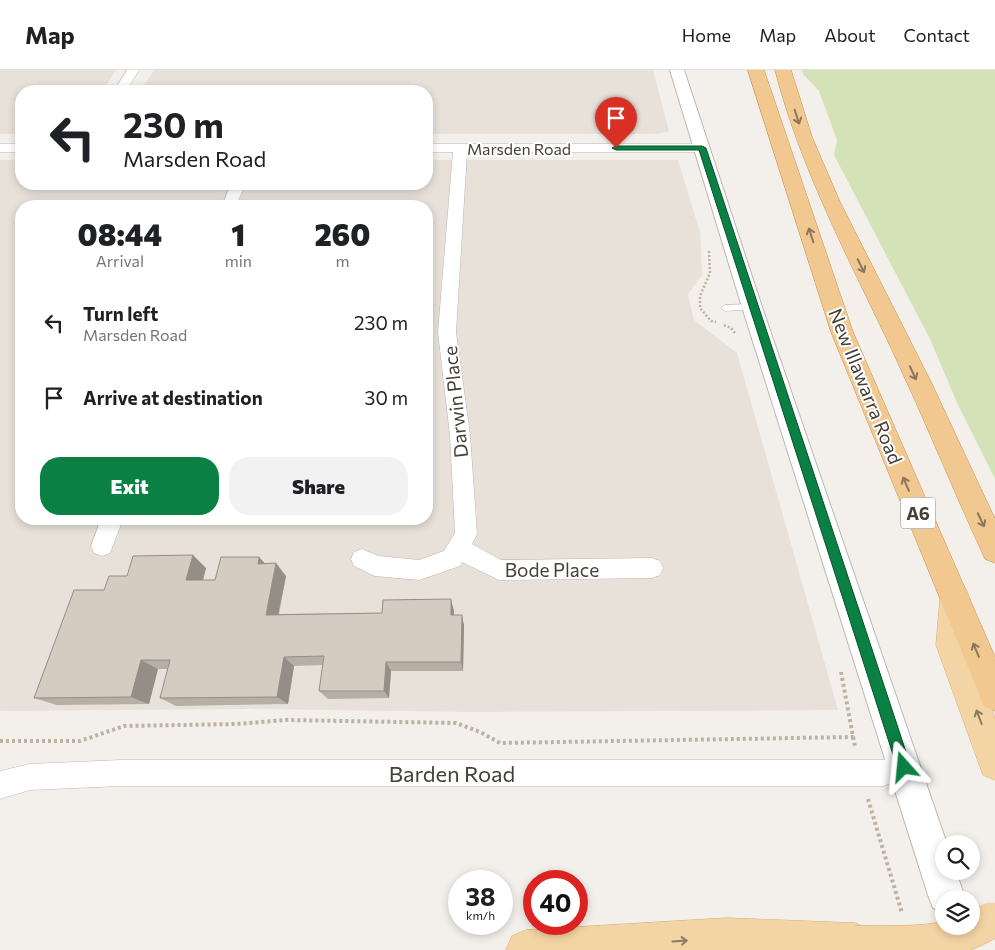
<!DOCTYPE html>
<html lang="en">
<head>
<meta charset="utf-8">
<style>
  body { margin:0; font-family:Commissioner,sans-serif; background:#f2f2f2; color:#202124; height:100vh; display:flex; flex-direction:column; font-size:19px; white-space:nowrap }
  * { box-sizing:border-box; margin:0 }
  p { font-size:16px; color:#757577 }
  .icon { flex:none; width:28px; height:28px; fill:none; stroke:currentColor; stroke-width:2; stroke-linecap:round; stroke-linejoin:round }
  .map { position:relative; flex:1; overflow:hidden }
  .panel { position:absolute; left:15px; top:130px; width:418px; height:325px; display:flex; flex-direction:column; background:#fff; border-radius:20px; box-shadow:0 2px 8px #0003 }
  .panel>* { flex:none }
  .guide { position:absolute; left:15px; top:15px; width:418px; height:105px; border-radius:20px; box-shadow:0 2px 8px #0003; background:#fff; color:#202124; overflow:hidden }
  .fabs { position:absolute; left:935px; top:765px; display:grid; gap:10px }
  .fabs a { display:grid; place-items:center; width:45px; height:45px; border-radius:50%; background:#fff; box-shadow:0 2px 8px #0003; font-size:25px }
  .speed { position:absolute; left:448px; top:800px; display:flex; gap:10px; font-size:25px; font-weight:700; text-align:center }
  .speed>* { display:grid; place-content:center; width:65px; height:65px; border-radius:50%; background:#fff; box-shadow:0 2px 8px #0003; line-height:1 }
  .speed small { font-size:12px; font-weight:400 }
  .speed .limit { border:8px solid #d22; background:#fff; color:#111 }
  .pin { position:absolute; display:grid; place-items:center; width:42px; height:42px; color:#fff; margin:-51px -21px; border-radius:50% 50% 50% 0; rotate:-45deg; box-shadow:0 0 5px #0007 }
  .pin .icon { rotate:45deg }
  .me { position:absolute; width:55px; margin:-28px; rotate:342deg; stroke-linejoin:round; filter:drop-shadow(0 0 4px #0008) }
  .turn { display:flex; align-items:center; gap:18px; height:105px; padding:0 25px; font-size:22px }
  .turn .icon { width:65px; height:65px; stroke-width:2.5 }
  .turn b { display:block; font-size:35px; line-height:42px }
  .eta { display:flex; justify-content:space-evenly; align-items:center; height:85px; text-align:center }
  .eta b { font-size:30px; font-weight:800; line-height:35px }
  .action { display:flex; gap:10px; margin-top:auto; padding:10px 25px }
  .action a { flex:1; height:58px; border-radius:20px; background:#0b8043; color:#fff; font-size:20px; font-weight:800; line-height:58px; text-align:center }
  .action a+a { background:#f2f2f2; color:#202124 }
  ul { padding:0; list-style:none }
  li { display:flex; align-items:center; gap:15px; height:75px; padding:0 25px }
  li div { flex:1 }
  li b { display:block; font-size:19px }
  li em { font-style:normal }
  header { display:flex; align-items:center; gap:30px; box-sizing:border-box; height:70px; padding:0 25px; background:#fff; border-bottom:1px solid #e0e0e0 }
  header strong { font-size:24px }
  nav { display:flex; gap:28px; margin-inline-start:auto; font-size:18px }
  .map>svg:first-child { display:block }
  .residential { fill:#e7e1d9; fill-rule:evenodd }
  .green { fill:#d4e2b8 }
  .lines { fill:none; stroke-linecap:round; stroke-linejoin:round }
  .service-casing { stroke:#beb6ae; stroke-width:1 }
  .minor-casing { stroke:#beb6ae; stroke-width:1 }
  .tertiary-casing { stroke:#beb6ae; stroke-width:2 }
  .primary-casing { stroke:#d6af76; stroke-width:1 }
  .trunk-casing { stroke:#cb904c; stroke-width:1 }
  .path-far1 { stroke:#beb1a1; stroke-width:2.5; stroke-dasharray:2 2; stroke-linecap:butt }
  .path { stroke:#beb1a1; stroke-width:4; stroke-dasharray:3 3; stroke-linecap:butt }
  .service { fill:#fff; fill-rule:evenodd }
  .minor { fill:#fff; fill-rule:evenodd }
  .tertiary { fill:#fff; fill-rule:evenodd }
  .primary { fill:#f3d4a4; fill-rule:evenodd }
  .trunk { fill:#f0c890; fill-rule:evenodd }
  .primary-bridge-casing { stroke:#d6af76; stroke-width:36; stroke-linecap:butt }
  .primary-bridge { stroke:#f3d4a4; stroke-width:35 }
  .wall { fill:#b6afa6 }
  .shaded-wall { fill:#948e87 }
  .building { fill:#d4cbc1; stroke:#948e87 }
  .oneway { stroke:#8b765c }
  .oneway2 { stroke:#8c7b64 }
  .route { fill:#0b8043; stroke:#07532c }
  .labels { text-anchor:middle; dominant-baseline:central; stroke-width:4; stroke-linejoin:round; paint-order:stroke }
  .far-street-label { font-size:16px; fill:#474039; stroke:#fff }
  .shield { fill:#fff; stroke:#7e7974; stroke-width:1 }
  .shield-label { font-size:18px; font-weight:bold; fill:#474039 }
  .street-label { font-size:19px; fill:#474039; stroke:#fff }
  .near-street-label { font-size:22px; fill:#474039; stroke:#fff }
</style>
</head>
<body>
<header>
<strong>Map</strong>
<nav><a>Home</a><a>Map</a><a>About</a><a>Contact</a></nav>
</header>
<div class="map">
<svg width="995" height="880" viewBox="0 0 995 880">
  <rect width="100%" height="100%" fill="#f3f0eb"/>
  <!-- residential -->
  <path class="residential" d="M0 0H116L102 21H21V64H0Z
    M154 0H653L669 61 657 64H426V21H141Z
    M0 90H21V114H426V90H678L700 162 702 205 688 224 694 250 737 283 838 640 474 642 248 639 0 641ZM21 136H426V449H21Z"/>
  <!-- green -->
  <path class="green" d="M802 0H995V409L958 335 930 269 834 85 837 70 819 21 803 4Z"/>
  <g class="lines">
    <!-- service casing -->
    <g class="service-casing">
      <path id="service" d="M752 234 756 237 755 239 725 241 721 238 725 235Z"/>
    </g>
    <!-- minor casing -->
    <g class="minor-casing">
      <path id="minor" d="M127 0H139L126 21H114Z
        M0 74H21V82H0Z
        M426 74H702L709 78 702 82H467L456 262 470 365 477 464 472 474 501 490 652 488 660 491 663 498 660 505 652 508 499 510 462 492 460 496 419 510 375 506 354 496 351 489 354 482 362 479 378 486 419 490 444 481 455 463 450 365 438 262 453 82H426Z
        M231 114H245L236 136H222Z
        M101 449H123L110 483 102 486 94 483 91 476Z
        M904 684 913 688 917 697 913 706 883 716H121L30 720 0 729V701L30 694 121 690H883Z"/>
    </g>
    <!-- tertiary casing -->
    <g class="tertiary-casing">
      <path id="tertiary" d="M670 0H684L762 237 947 774H944V801H956L964 825 963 829H944V842L933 838 928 825 742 237Z"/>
    </g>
    <!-- primary casing -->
    <g class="primary-casing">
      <path id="primary" d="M955 515 966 519 970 529 968 575 995 648V710L983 705 936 575 940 529 944 519Z
        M727 848 855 853 869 859 875 873 872 880H506L512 866 526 860Z"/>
    </g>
    <!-- trunk casing -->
    <g class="trunk-casing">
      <path id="trunk" d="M748 0H764L853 262 995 587V641L984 636 831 262Z
        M775 0H791L812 67 840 132 931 312 995 449V493L985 489C953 420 925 350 893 282 849 189 801 100 775 0Z"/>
    </g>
    <!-- path-far1 -->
    <path class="path-far1" d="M709 181 710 203 700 226V238L711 251 716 252
      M724 255 731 258 735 263"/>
    <!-- path -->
    <path class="path" d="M841 602 855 677
      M0 671H80L124 656 236 654 286 650 456 653 480 662 500 673 854 667
      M868 729 902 843"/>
    <!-- service -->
    <use href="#service" class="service"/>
    <!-- minor -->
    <use href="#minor" class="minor"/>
    <!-- tertiary -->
    <use href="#tertiary" class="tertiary"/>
    <!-- primary -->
    <use href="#primary" class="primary"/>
    <!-- trunk -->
    <use href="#trunk" class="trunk"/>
    <!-- primary-bridge casing -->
    <g class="primary-bridge-casing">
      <path id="primary-bridge" d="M855 873C902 873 950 878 991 850"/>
    </g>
    <!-- primary-bridge -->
    <use href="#primary-bridge" class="primary-bridge"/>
  </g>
  <!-- wall -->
  <path class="wall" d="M259 487 265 494 286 506 279 544 382 543 454 541 453 545 464 555 463 601H391L389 628 328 629 319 621 323 595 294 596 288 634 176 636 160 628 168 599H158L149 634 57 635 34 628 104 520 127 506 206 498 203 510H215Z"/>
  <!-- shaded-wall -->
  <path class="shaded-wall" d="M193 485 206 498 200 522 186 510Z
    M259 487 270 499 258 494Z
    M276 493 286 506 276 555 266 545Z
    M451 529 454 541 453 555 451 545Z
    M462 545 464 555 463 601 461 592Z
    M284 587 294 596 288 634 277 627Z
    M141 590 158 599 149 634 131 627Z
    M386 592 391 601 389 628 384 621Z"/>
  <!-- building -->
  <path class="building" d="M193 485 186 510H215L221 487H259L258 494 276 493 266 545 382 543 383 530 451 529V545H462L461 592H386L384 621H319L324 586 284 587 277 627 160 628 170 590H141L131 627 34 628 74 520H104L109 506H127L133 486Z"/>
  <!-- one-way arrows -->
  <defs><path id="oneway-shaft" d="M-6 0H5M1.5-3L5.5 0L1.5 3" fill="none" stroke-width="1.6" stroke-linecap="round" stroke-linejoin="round" transform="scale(1.25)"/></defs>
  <g class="oneway">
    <use href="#oneway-shaft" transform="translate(797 47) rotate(72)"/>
    <use href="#oneway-shaft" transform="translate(811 165) rotate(-108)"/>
    <use href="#oneway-shaft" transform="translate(861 196) rotate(64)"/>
    <use href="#oneway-shaft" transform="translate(913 303) rotate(65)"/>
    <use href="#oneway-shaft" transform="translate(906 414) rotate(-113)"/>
    <use href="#oneway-shaft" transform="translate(981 450) rotate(65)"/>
    <use href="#oneway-shaft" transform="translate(976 580) rotate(-113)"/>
  </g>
  <g class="oneway2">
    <use href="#oneway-shaft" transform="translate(979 647) rotate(-111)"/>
    <use href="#oneway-shaft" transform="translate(680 871) rotate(-4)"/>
  </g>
  <!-- route -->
  <path class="route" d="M702 76 706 78 911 697 909 702 904 704 899 702 897 697 699 80H616L612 78 616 76Z"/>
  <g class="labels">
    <!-- far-street labels -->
    <g class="far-street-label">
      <text x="519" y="78">Marsden Road</text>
    </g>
    <!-- shield labels -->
    <rect class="shield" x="900.5" y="427.5" width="35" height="31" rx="4"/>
    <g class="shield-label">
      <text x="918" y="443">A6</text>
    </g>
    <!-- street labels -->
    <g class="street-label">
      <text transform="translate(866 316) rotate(68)">New Illawarra Road</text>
      <text transform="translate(455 332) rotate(-96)">Darwin Place</text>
      <text x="552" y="499">Bode Place</text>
    </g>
    <!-- near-street labels -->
    <g class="near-street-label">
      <text x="452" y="703">Barden Road</text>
    </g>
  </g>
</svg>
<div class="fabs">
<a><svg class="icon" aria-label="search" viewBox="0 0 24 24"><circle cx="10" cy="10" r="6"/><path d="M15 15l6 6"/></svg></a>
<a><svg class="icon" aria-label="layers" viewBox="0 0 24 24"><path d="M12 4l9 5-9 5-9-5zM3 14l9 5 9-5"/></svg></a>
</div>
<div class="speed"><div>38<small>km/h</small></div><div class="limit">40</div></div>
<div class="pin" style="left:616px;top:78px;background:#d93025"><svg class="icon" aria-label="arrive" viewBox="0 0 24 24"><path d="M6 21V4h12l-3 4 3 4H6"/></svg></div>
<svg class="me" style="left:904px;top:697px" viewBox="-20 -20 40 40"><path d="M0-17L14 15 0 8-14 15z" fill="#0b8043" stroke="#fff" stroke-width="4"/></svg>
<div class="guide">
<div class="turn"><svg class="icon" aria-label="left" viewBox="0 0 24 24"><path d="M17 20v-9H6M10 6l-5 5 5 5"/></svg><div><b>230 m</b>Marsden Road</div></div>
</div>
<section class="panel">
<div class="eta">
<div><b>08:44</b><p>Arrival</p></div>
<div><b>1</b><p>min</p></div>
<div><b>260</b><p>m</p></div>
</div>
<ul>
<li><svg class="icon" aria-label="left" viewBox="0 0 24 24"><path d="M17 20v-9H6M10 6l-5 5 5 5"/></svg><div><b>Turn left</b><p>Marsden Road</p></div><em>230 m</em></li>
<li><svg class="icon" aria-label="arrive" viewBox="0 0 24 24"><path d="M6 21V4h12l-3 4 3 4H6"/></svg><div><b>Arrive at destination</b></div><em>30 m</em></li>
</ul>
<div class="action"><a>Exit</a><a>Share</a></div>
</section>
</div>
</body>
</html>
